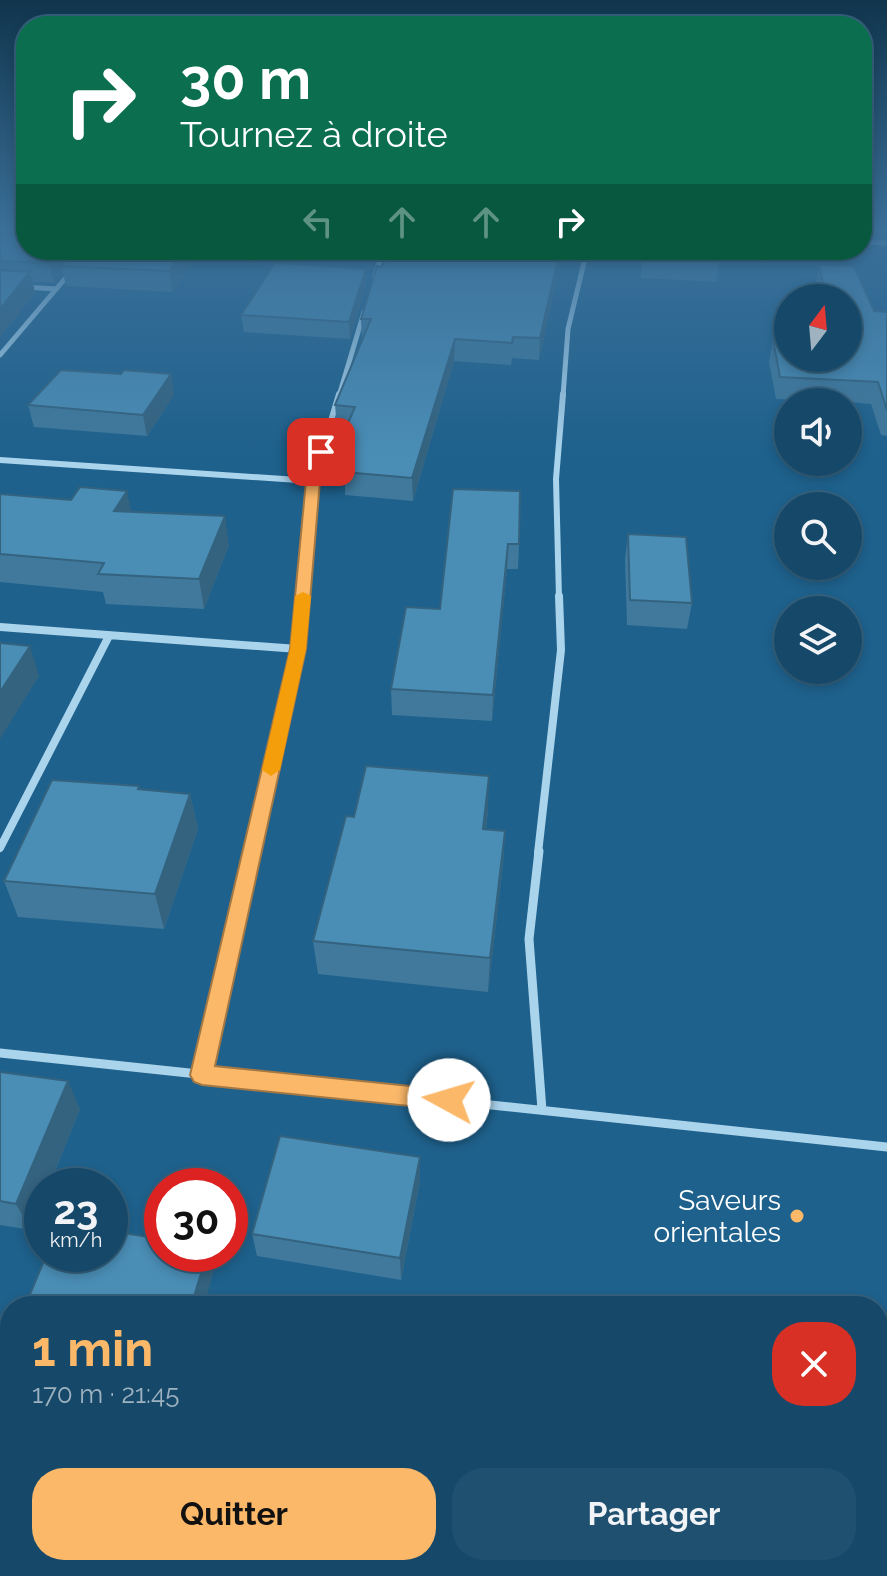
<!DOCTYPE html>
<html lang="fr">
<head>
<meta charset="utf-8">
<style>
  body { margin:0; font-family:Raleway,sans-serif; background:#1f506f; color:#f1f3f6; height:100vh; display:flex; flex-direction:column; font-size:30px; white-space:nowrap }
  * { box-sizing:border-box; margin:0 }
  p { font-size:26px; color:#9eb2c0 }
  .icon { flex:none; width:44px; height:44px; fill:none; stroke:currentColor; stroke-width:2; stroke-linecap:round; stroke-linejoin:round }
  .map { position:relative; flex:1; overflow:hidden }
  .side { position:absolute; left:0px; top:1296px; width:888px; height:280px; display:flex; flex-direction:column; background:#164969; border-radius:32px 32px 0 0; box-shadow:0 4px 12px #0003,0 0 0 2px #35617d }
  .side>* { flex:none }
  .guide { position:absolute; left:16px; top:16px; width:856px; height:244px; border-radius:32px; box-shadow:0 4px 12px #0003,0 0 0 2px #35617d; background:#0b6e4f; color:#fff; overflow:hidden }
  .needle { width:52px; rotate:16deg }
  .tools { position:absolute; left:774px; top:284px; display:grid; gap:16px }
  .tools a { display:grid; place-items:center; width:88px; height:88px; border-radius:50%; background:#164969; box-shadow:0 4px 12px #0003,0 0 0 2px #35617d; font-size:40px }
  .speed { position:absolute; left:24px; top:1168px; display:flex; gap:16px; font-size:40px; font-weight:700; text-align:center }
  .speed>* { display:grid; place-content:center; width:104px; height:104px; border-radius:50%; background:#164969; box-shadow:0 4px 12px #0003,0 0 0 2px #35617d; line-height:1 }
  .speed small { font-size:20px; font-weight:400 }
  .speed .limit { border:12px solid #d22; background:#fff; color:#111 }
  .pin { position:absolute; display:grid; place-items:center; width:68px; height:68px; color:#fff; margin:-34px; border-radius:16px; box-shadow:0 4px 12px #0006 }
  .me { position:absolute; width:88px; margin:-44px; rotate:276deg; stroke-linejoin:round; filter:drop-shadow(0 0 6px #0008) }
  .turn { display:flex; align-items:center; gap:28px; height:168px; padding:0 32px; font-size:36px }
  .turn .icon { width:104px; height:104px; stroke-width:2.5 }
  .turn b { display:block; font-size:56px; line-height:68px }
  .lanes { display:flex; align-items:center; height:76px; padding:0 32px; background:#0003; justify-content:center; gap:40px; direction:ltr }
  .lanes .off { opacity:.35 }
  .round { display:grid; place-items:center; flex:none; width:84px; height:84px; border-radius:32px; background:#1f506f }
  .head { display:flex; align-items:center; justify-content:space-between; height:136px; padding:0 32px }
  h1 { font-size:48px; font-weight:700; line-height:60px; color:#fbb869 }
  .action { display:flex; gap:16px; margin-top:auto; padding:16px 32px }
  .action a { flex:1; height:92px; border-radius:32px; background:#fbb869; color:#111; font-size:32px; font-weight:700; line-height:92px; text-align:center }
  .action a+a { background:#1f506f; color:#f1f3f6 }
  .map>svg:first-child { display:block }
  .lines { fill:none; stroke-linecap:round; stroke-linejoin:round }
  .street-far3 { stroke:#aad3ec; stroke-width:5 }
  .street-far2 { stroke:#aad3ec; stroke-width:6 }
  .street-far1 { stroke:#aad3ec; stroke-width:8 }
  .street { stroke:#aad3ec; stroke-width:9 }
  .wall { fill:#40799c }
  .shaded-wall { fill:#34637f }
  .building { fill:#4a8db5; stroke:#34637f; stroke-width:2 }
  .route { fill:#fbb869; stroke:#a37844; stroke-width:2 }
  .slow { fill:#f59e0b }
  .poi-dot { fill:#fbb869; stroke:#1e618c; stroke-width:3 }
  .labels { text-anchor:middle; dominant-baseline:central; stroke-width:7; stroke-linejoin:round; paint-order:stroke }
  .near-poi-label { font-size:28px; fill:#fff; stroke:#1e618c; text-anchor:end }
</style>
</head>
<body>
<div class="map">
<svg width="887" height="1576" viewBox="0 0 887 1576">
  <rect width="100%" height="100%" fill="#1e618c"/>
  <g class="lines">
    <!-- street-far3 -->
    <path class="street-far3" d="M862 242 887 243
      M375 276 383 250
      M25 287 56 289
      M0 355 69 274
      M339 396 364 312
      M563 396 568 329 587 250"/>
    <!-- street-far2 -->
    <path class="street-far2" d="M0 460 313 481
      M303 598 313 481 339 394
      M559 598 556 479 563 394"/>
    <!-- street-far1 -->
    <path class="street-far1" d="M0 627 298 649
      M0 848 109 636
      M252 853 298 649 303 596
      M538 853 561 650 559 596"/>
    <!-- street -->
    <path class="street" d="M539 851 529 939 542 1110
      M0 1053 887 1147
      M202 1075 252 851"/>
  </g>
  <!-- wall -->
  <path class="wall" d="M0 233 202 250 172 292 66 286 63 273 54 283 33 282 35 293 0 337Z
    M563 250 539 360 512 358 511 365 454 361 413 501 345 495V470L339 469 338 446 346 428H337L335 405 363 340H362L361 319 382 267Z
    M643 250H719V261L716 282 641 278Z
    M819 265 874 311 887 312V436L881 435 871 404 848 402 776 399 769 362 773 340 848 358V298H817L815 286Z
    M366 286 350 339 244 332 241 315Z
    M121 374 174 395 147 436 34 427 28 405Z
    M453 489 519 544 518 569H507L492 721 392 715 391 689 440 609Z
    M0 494 131 512 229 545 204 609 106 604 103 592 0 582Z
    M628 534 692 603 687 629 627 625 625 559Z
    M140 790 190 794 198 829 164 929 18 917 4 881Z
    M488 810 486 829 505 831 503 864 488 992 318 974 313 941Z
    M0 1072 80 1109 49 1186H42V1202L31 1230 0 1225Z
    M420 1181 401 1280 257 1256 252 1234Z
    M660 1566H847L848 1576H661Z"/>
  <!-- shaded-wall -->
  <path class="shaded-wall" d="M61 250H84L61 266 63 273 54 283 49 263Z
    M185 250H202L172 292 169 271Z
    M560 250H563L539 360 540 338Z
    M366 269V286L350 339 349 322Z
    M30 272 35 293 0 337V309Z
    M455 339 454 361 413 501 412 478Z
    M171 374 174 395 147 436 143 415Z
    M127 491 133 520 114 511Z
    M225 516 229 545 204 609 199 579Z
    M508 544 507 569 492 721 493 695Z
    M30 646 39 676 0 739V692Z
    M489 776 488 810 482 862 483 829Z
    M190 794 198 829 164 929 155 894Z
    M505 831 503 864 488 992 490 958Z
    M68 1081 80 1109 49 1186H42V1202L31 1230 16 1204Z
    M420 1157V1181L401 1280 400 1258Z
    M207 1254H211L215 1267 204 1306H191Z"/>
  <!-- building -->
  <path class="building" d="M0 233H26V250H61L49 263 0 261Z
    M75 250H185L169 271 61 266Z
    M390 250H560L540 338 513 337 512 343 455 339 412 478 344 472 354 448 338 446 355 407 335 405 371 319H361L377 266 382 267Z
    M644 250H719V261L644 257Z
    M275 263 366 269 349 322 241 315Z
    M819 265 854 266 874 311 887 312V410L878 382 780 377 773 340 788 341V358H848V298H826Z
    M0 270 30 272 0 309Z
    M61 370 121 374 124 370 171 374 143 415 28 405Z
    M80 487 127 491 114 511 225 516 199 579 98 574 104 563 0 554V494L71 500Z
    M453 489 520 491 519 544H508L493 695 391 689 406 607 440 609Z
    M628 534 686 537 692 603 630 600Z
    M0 643 30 646 0 692Z
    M366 766 489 776 483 829 505 831 490 958 313 941 346 816 354 817Z
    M52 780 139 786 138 789 190 794 155 894 4 881Z
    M0 1072 68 1081 16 1204 0 1201Z
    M280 1136 420 1157 400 1258 252 1234Z
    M110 1231 162 1239V1254H207L191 1306H25L47 1254H110Z
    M672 1566H847L848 1576H716L673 1573Z"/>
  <!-- sky -->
  <linearGradient id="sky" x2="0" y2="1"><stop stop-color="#10354d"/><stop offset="0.51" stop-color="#3b7099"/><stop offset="1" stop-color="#3b7099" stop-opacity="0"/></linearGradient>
  <rect width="887" height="454" fill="url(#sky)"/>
  <!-- route -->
  <path class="route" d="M321 448 328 452 320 481 306 649 215 1066 449 1090 457 1093 461 1100 457 1107 449 1110 202 1085 194 1082 190 1075 290 649 306 481 315 452Z"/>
  <!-- slow -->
  <path class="slow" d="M303 592 311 596 306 649 280 770 271 776 262 770 290 649 295 596Z"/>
  <!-- markers -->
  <circle class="poi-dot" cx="797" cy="1216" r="8"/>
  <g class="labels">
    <!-- near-poi labels -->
    <g class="near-poi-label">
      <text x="781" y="1200">Saveurs<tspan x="781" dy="32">orientales</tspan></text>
    </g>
  </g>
</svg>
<div class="tools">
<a><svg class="needle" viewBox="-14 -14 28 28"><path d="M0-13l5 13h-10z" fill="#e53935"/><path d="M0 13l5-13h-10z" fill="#9eb2c0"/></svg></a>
<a><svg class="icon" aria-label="sound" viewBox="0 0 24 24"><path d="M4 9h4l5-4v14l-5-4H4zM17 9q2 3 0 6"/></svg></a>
<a><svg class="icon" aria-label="search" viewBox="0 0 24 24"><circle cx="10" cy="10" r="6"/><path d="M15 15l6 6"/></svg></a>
<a><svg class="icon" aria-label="layers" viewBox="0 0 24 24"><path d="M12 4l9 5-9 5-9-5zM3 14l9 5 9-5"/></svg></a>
</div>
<div class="speed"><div>23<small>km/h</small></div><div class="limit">30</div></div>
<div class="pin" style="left:321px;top:452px;background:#d93025"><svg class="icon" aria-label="arrive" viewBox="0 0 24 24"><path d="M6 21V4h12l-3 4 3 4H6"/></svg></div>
<svg class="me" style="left:449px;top:1100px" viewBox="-20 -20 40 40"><circle r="19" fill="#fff"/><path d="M0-13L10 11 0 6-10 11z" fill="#fbb869"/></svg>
<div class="guide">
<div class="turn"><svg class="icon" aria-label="right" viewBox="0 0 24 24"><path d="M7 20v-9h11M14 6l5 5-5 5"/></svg><div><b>30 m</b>Tournez à droite</div></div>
<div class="lanes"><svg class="icon off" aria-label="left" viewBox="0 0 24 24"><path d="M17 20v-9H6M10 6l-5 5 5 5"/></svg><svg class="icon off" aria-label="ahead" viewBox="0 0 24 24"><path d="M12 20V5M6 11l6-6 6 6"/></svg><svg class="icon off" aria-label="ahead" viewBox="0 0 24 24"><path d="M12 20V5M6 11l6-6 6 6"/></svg><svg class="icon" aria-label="right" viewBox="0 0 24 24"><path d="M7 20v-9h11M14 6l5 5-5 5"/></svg></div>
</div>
<section class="side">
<div class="head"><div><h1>1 min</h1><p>170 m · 21:45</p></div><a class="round" style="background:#d93025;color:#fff"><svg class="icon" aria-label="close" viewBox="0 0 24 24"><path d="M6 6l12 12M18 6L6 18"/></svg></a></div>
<div class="action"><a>Quitter</a><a>Partager</a></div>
</section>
</div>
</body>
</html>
